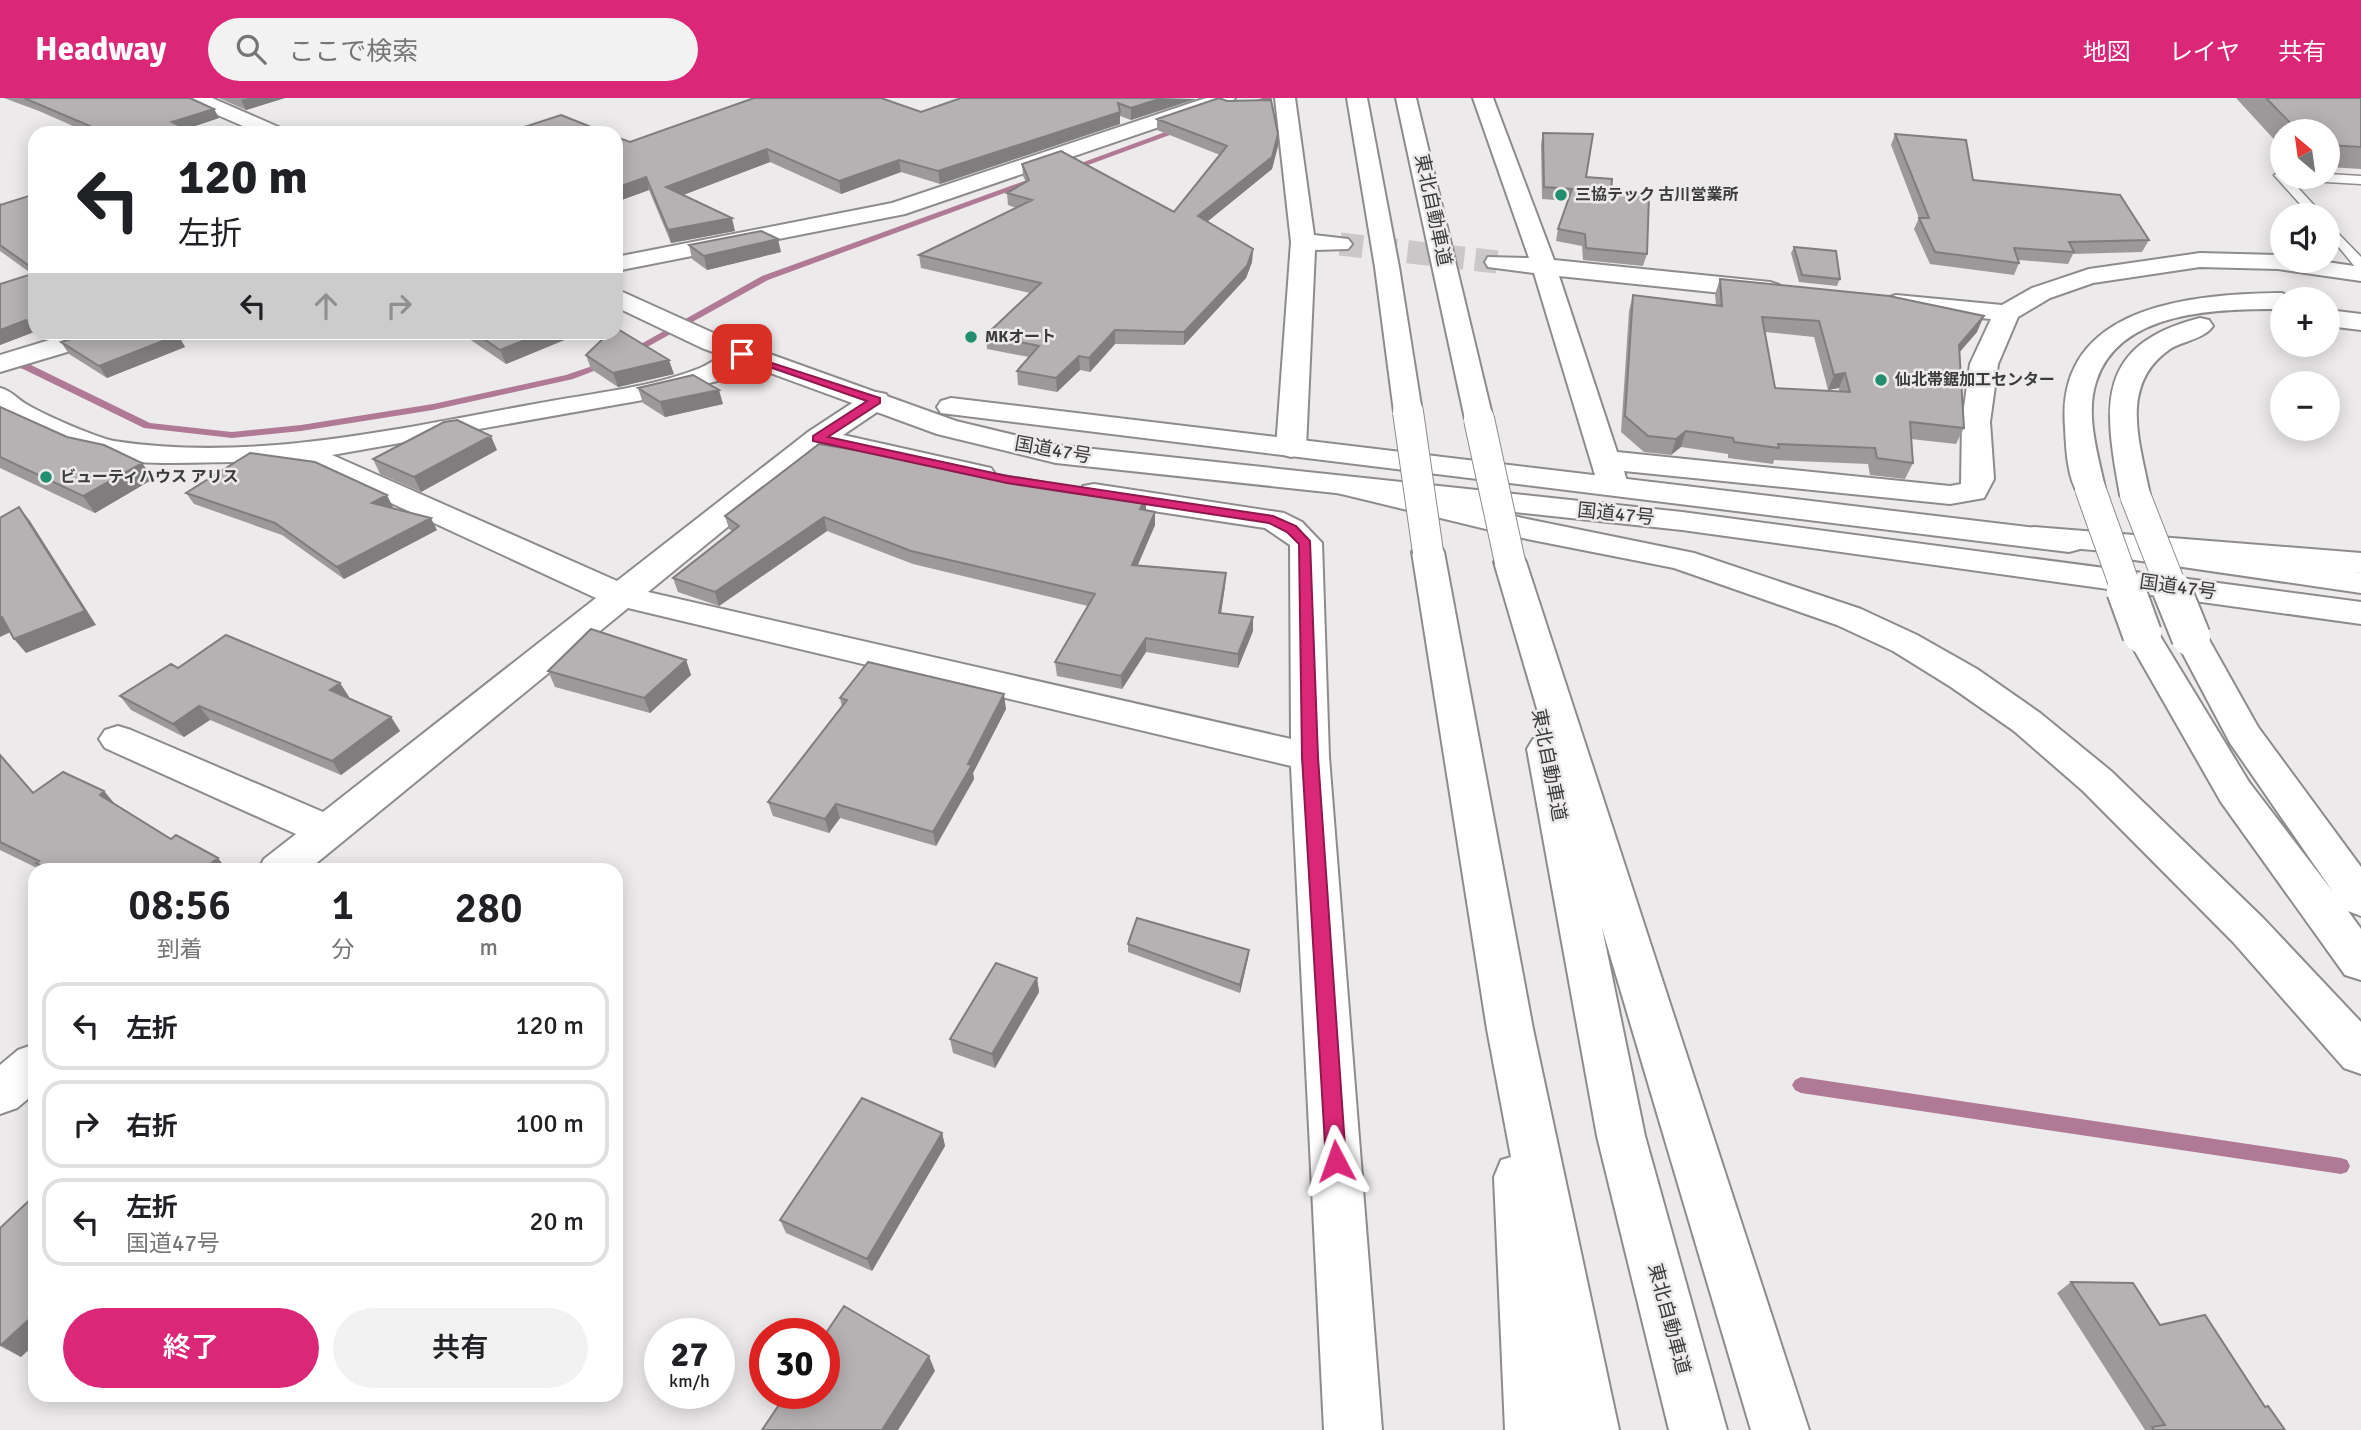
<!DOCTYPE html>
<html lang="ja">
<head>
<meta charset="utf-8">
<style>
  body { margin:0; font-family:Signika,"Noto Sans JP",sans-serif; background:#f2f2f2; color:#202124; height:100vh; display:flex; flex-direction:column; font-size:26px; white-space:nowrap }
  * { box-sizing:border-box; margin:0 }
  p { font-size:23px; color:#757577 }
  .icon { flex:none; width:38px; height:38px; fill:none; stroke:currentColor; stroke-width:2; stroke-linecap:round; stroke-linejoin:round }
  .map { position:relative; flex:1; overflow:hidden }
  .side { position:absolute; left:28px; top:765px; width:595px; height:539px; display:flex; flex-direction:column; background:#fff; border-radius:21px; box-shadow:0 4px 18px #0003 }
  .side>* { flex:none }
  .guide { position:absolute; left:28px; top:28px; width:595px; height:214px; border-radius:21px; box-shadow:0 4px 18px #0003; background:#fff; color:#202124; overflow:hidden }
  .needle { width:46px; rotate:331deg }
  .fabs { position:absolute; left:2270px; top:21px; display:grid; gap:14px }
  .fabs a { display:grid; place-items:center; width:70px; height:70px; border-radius:50%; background:#fff; box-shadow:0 4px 18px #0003; font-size:35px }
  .speed { position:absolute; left:644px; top:1220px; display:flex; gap:14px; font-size:35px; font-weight:700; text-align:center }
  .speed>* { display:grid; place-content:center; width:91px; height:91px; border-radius:50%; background:#fff; box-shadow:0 4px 18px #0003; line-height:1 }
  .speed small { font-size:18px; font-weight:400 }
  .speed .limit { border:10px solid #d22; background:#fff; color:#111 }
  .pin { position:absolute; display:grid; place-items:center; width:60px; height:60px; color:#fff; margin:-30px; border-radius:14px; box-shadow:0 4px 10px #0006 }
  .me { position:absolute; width:77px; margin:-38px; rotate:356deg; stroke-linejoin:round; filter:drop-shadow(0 0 5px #0008) }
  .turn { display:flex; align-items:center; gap:24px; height:147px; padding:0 35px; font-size:32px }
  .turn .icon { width:91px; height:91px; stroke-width:2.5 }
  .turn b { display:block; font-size:49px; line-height:60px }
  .lanes { display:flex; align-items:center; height:66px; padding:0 35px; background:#0003; justify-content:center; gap:35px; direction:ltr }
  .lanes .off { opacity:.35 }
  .eta { display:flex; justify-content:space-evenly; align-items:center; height:119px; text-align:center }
  .eta b { font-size:42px; font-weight:600; line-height:49px }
  .primary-button { display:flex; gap:14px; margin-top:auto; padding:14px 35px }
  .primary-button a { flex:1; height:80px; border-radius:42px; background:#db2777; color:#fff; font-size:28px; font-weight:600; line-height:80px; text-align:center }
  .primary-button a+a { background:#f2f2f2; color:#202124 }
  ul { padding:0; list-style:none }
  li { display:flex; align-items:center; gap:21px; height:88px; margin:0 14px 10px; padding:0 21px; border:4px solid #e0e0e0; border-radius:21px }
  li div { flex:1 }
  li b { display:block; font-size:26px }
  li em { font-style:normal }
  header { display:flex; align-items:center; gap:42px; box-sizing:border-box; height:98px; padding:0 35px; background:#db2777; color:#fff }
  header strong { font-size:33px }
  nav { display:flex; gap:38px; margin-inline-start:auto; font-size:24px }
  .search { width:490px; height:63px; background:#f2f2f2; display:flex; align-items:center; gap:18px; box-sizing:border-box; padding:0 24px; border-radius:38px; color:#757577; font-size:26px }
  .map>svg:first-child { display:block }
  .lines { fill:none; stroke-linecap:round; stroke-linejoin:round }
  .stream { fill:#b07995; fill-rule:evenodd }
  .minor-tunnel { stroke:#cac7c8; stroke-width:23; stroke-dasharray:23 11; stroke-linecap:butt }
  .service-casing { stroke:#8e8b8c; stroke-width:3 }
  .minor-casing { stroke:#8e8b8c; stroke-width:4 }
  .tertiary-casing { stroke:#8e8b8c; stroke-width:4 }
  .trunk-casing { stroke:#8e8b8c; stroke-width:4 }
  .motorway-casing { stroke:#8e8b8c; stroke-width:4 }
  .service { fill:#fff; fill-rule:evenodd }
  .minor { fill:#fff; fill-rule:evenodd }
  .tertiary { fill:#fff; fill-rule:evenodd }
  .trunk { fill:#fff; fill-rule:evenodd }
  .motorway { fill:#fff; fill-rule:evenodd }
  .motorway-bridge-far1-casing { stroke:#8e8b8c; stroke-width:32; stroke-linecap:butt }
  .motorway-bridge-casing { stroke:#8e8b8c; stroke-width:42; stroke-linecap:butt }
  .motorway-bridge-far1 { stroke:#fff; stroke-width:30 }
  .motorway-bridge { stroke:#fff; stroke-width:38 }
  .wall { fill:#9d999b; fill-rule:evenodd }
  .shaded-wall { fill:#7f7d7e }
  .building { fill:#b6b2b4; stroke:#7f7d7e; stroke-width:2; fill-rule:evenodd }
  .route { fill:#db2777; stroke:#8e194d; stroke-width:2 }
  .poi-dot { fill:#218f6f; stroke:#edeaeb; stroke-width:2.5 }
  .labels { text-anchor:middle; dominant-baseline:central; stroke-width:5; stroke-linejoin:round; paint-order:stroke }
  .far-poi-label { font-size:16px; font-weight:bold; fill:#3c3b3b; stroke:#edeaeb; text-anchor:start }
  .street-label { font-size:19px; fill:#3c3b3b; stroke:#edeaeb }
</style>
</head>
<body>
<header>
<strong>Headway</strong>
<div class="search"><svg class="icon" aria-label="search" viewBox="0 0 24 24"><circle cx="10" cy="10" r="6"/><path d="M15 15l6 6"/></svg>ここで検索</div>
<nav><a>地図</a><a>レイヤ</a><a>共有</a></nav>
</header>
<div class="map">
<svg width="2361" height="1332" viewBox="0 0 2361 1332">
  <rect width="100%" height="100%" fill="#edeaeb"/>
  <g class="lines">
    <!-- stream -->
    <path class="stream" d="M1262 0H1273L1247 11 1240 9Z
      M1179 29 1186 31 1069 74 1062 72Z
      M1030 81 1037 83 768 182 631 258 623 256 762 178Z
      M0 259 31 267 150 325 232 334 301 327 433 306 566 277 607 263 612 266 573 281 433 312 301 333 232 340 144 330 23 271 0 265Z
      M1801 979 2341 1060 2347 1062 2350 1068 2347 1074 2341 1076 1801 995 1795 992 1792 987 1795 982Z"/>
    <!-- minor-tunnel -->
    <path class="minor-tunnel" d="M1340 146 1497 164"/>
    <!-- service casing -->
    <g class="service-casing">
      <path id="service" d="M2282 73V79H2288L2323 117H2310L2274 77Z
        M2328 76 2361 78V86L2309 83 2303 79Z
        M2328 125 2361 159V171L2356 170 2328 136Z"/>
    </g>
    <!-- minor casing -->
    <g class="minor-casing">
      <path id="minor" d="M1206 0H1235L1232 4 905 116 616 173V159L892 105Z
        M1275 0H1295L1314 137 1348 141 1352 146 1348 151 1315 152 1306 350 1301 356 1291 359 1281 356 1276 350 1291 144Z
        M1473 0H1493L1554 162 1770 184 1779 187 1783 192 1779 197 1770 200 1559 178 1617 354 1950 388 1961 386 1962 324 1970 266 1991 221 1896 213 1887 210 1883 205 1887 200 1896 197 2002 207 2032 190 2089 171 2200 155 2278 157H2282V163H2320L2361 169V183L2278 171 2200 169 2093 185 2050 200 2018 219 1998 266 1990 324 1994 381 1984 400 1950 406 1624 373 1628 387 1624 393 1613 396 1602 393 1598 387 1534 175 1488 169 1485 164 1488 159 1529 160Z
        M742 248 752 250 755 256 721 282 643 302 332 357 617 483 808 334 866 296 876 294 886 296 890 302 886 308 843 337 991 370 995 376 991 382 980 385 824 350 648 494 1291 641 1290 447 1265 430 1094 404 1083 402 1079 395 1083 388 1094 386 1284 415 1302 424 1322 445 1329 659 1382 1332H1324L1291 668 628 510 308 772H258L264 761 296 736 105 650 99 641 105 632 118 628 131 632 323 714 596 500 322 373C252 354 177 373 104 360 71 354 37 332 6 318L0 313V290C12 293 16 300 26 306 42 316 97 340 114 343 255 365 401 330 540 305 592 295 651 290 700 270 715 264 726 252 742 248Z
        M35 946V995L17 1010 0 1016V967L18 952Z"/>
    </g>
    <!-- tertiary casing -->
    <g class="tertiary-casing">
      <path id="tertiary" d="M76 234H118L114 240 0 274V257Z"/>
    </g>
    <!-- trunk casing -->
    <g class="trunk-casing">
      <path id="trunk" d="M185 0H212L283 31 286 35H259L188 4Z
        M616 191 720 238 956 323 1056 347 1682 414 2361 504V526L1682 432 1056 365 937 336 702 250 616 209Z
        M951 300 2069 434 2080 437 2085 444 2080 451 2069 454 941 315 937 309 941 303Z
        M2125 442 2361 475V495L2114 459 2109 452 2114 445Z"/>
    </g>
    <!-- motorway casing -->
    <g class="motorway-casing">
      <path id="motorway" d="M1347 0H1367L1399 169 1422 314 1418 320 1408 323 1398 320 1394 314 1375 169Z
        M1396 0H1416L1493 321 1489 327 1479 330 1469 327 1465 321Z
        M2282 195 2294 201H2282V211C2220 211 2119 211 2096 284 2085 317 2098 357 2105 390L2101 397 2090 399 2079 397C2067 380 2066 350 2065 329 2055 207 2192 196 2282 195Z
        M2328 212 2361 216V232L2328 228Z
        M2200 220 2209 222 2213 228C2204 241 2183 243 2170 251 2118 287 2140 345 2150 397L2146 404 2135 406 2124 404 2120 397C2104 309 2094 247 2200 220Z
        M1340 378 1527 421 1694 455 1861 511 1917 537 1977 571 2040 615 2111 673 2263 820 2361 924V976L2344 970 2233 844 2083 693 2014 633 1951 589 1893 553 1837 527 1674 470 1527 441 1329 393 1325 387 1329 381Z
        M2034 429 2361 455V475L2023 446 2018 439 2023 432Z
        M1428 444 1440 447 1444 454 1533 931 1619 1332H1505L1494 1079 1501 1062 1511 1059 1487 931 1412 454 1416 447Z
        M1510 454 1522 457 1526 464 1809 1332H1751L1602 830 1645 1038 1727 1332H1669L1597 1038 1527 651 1533 641 1545 638 1494 464 1498 457Z
        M2142 525 2154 528 2249 684 2333 794 2230 645 2174 539 2179 531 2191 528 2203 531 2258 629 2361 769V818L2348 813 2361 831V882L2345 877 2221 704 2125 536 2130 528Z"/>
    </g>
    <!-- service -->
    <use href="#service" class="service"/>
    <!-- minor -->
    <use href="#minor" class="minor"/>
    <!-- tertiary -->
    <use href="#tertiary" class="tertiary"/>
    <!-- trunk -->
    <use href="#trunk" class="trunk"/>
    <!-- motorway -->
    <use href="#motorway" class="motorway"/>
    <!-- motorway-bridge-far1 casing -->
    <g class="motorway-bridge-far1-casing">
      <path id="motorway-bridge-far1" d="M1408 314 1428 454
        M1479 321 1510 464
        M2090 390 2127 494
        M2135 397 2173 494"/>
    </g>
    <!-- motorway-bridge casing -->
    <g class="motorway-bridge-casing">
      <path id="motorway-bridge" d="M2126 492 2142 536
        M2172 492 2191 539"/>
    </g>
    <!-- motorway-bridge-far1 -->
    <use href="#motorway-bridge-far1" class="motorway-bridge-far1"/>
    <!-- motorway-bridge -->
    <use href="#motorway-bridge" class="motorway-bridge"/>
  </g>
  <!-- wall -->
  <path class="wall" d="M4 0H190L214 11 219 20 186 31 195 35H89L39 13Z
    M219 0H285L246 12Z
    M2236 0H2361V71L2328 69V33H2282V50Z
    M1196 1 1131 22 1120 18V26L940 86 901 74 841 96 770 64 683 97 735 133 671 145 649 92 616 104V39L630 44 921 14Z
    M1157 21 1278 36V48L1272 71 1207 124 1253 151 1252 164 1246 180 1184 247 1115 246 1090 274 1080 272 1057 294 1018 287 1017 273 1029 259 987 251 986 237 1030 195 921 170 919 157 1016 110 1008 107 1007 95 1026 84 1023 78 1022 66 1174 114 1220 57 1157 32Z
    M1543 35 1586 79 1611 94 1647 156 1643 168 1583 162 1582 148 1556 143 1558 131 1568 103 1542 101 1541 46Z
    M1895 36 1973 82 2149 142 2142 154 2073 156 2068 166 2019 162V165L2014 177 1930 166 1914 131 1919 120 1891 47Z
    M35 96V234H66L45 241 34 234 0 247V186L32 176 0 153V104L1 107Z
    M689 147 781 154 707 172 692 161Z
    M1794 149 1840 181 1837 188 1799 184 1791 155Z
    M1720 181 1977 234 1959 254 1964 330 1956 346 1911 341 1913 365 1905 381 1870 377 1868 366 1774 362 1773 366 1728 360V356L1681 349 1671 357 1644 354 1621 334 1629 213 1633 197 1716 207 1715 196ZM1765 234 1814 239 1828 292 1839 290V294L1775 290Z
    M459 234H573L574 238 506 266Z
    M178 237 185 249 107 280 69 256 61 244Z
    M586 257 674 276 618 289 591 271Z
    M638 290 723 306 665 319 643 305Z
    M0 309 67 339 142 365 153 381 95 415 0 370Z
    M497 352 421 394 380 376 373 361Z
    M186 395 393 409 392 410 437 432 344 481 282 437 194 406Z
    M1146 412 1155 414V427L1138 467 1226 475 1225 488 1221 515 1253 519V533L1238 570 1146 554 1122 591 1057 578 1055 564 1088 508 913 466 827 433 719 508 678 494 673 480 732 433 729 431 725 418Z
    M686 562 691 577 650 615 555 589 548 573Z
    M178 570 340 585 349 599 348 600 391 619 400 633 341 677 210 622 184 639 131 612 120 598Z
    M840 600 1006 611 973 675 974 681 936 748 840 720 829 735 773 718 768 704 842 609Z
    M0 657 33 694 104 693 115 706 171 741 218 760 227 772H41L0 752Z
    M1128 846 1249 852 1248 860 1240 895 1128 854Z
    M1037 880 1039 894 995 970 953 955 950 941Z
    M942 1035 945 1048 872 1173 786 1135 780 1122Z
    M0 1130 21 1259 0 1248Z
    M2071 1184 2160 1227 2265 1309 2285 1332H2145L2057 1195Z"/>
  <!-- shaded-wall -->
  <path class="shaded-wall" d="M248 0H285L246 12 241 2Z
    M1162 0 1196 1 1131 22V10Z
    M214 11 219 20 177 34 172 24Z
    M1120 14V26L940 86 938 73Z
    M1278 36V48L1272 71 1198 131V118Z
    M767 51 770 64 670 102 666 89Z
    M899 62 901 74 841 96 839 83Z
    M646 79 649 92 616 104V90Z
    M732 120 735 133 671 145 668 132Z
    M778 141 781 154 707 172 704 158Z
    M1253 151 1252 164 1246 180 1184 247V234Z
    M1984 218 1977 234 1952 263 1959 247Z
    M26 222 34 234 0 247V232Z
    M1115 232V246L1090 274 1089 260Z
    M40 234H66L45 241Z
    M544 234H573L574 238 506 266 500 252Z
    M178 237 185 249 107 280 99 268Z
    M1079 258 1080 272 1057 294 1056 280Z
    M669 262 674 276 618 289 613 275Z
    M1845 275 1839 290 1828 292 1834 277Z
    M719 292 723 306 665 319 660 304Z
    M1686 333 1681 349 1671 357 1676 341Z
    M491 338 497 352 421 394 414 379Z
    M142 365 153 381 95 415 83 398Z
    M387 397 393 409 379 417 372 405Z
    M1146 401V414L1140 411Z
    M19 409 30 423 96 527 26 555 14 541Z
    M1155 414V427L1132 480V467Z
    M824 419 827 433 719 508 715 494Z
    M431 420 437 432 344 481 337 469Z
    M1226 475 1225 488 1219 528V515Z
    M2 519 13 533 0 539V520Z
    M1253 519V533L1238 570V556Z
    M1146 540V554L1122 591 1121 578Z
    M686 562 691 577 650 615 644 600Z
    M340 585 349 599 339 606 330 592Z
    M1004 596 1006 611 973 675 974 681 936 748 933 734Z
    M199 608 210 622 184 639 173 626Z
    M391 619 400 633 341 677 332 663Z
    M104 693 117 709 100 697Z
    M836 706 840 720 829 735 825 721Z
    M218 760 227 772H202Z
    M1249 852 1248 860 1240 895V887Z
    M1037 880 1039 894 995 970 992 956Z
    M942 1035 945 1048 872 1173 867 1161Z
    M35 1216V1246L21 1259 1 1247Z
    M929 1258 935 1273 898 1332H882Z"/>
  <!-- building -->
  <path class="building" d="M24 0H190L214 11 172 24 195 35H106Z
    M754 0H881L921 14 961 0H1162L1131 10 1118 5 1120 14 938 73 899 62 839 83 767 51 666 89 732 120 668 132 646 79 616 90V39L630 44Z
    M1219 0 1227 3 1271 2 1278 36 1272 59 1198 118 1253 151 1247 168 1184 234 1115 232 1089 260 1079 258 1056 280 1017 273 1039 248 986 237 1041 185 919 157 1032 102 1007 95 1029 82 1022 66 1061 53 1174 114 1227 48 1157 21Z
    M2266 0H2361V49L2328 47V33H2298Z
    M561 17 606 35H506Z
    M1543 35 1593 36 1586 79 1612 81 1611 94 1649 97 1647 156 1586 150 1585 136 1558 131 1572 91 1544 89Z
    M1895 36 1966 42 1973 82 2120 97 2149 142 2069 144 2074 154 2014 150 2019 165 1935 154 1919 120H1929Z
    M35 96V172L0 147V107Z
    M761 133 778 141 704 158 689 147Z
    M1794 149 1836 153 1840 181 1802 177Z
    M35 175V228L26 222 0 232V186Z
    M1720 181 1889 198 1984 218 1959 247 1964 330 1910 324 1913 365 1877 360 1875 350 1778 346 1779 350 1734 344 1733 340 1686 333 1676 341 1648 338 1625 318 1633 197 1722 208ZM1762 219 1819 223 1834 277 1845 275 1850 294 1775 290Z
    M616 230 669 262 613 275 586 257 610 234H616Z
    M94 234H175L178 237 99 268 61 244Z
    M474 234H544L500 252Z
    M693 277 719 292 660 304 638 290Z
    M0 309 67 339 104 347 142 365 83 398 0 359Z
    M457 322 491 338 414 379 373 361 444 324Z
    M819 346 1146 401 1140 411 1155 414 1132 467 1226 475 1219 515 1253 519 1238 556 1146 540 1121 578 1055 564 1095 496 911 453 824 419 715 494 673 480 739 428 725 418Z
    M250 355 315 364 387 397 372 405 431 420 337 469 275 425 186 395Z
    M19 409 85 513 14 541 2 519 0 520V420Z
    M591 531 686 562 644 600 548 573Z
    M226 537 340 585 330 592 391 619 332 663 199 608 173 626 120 598 171 566 178 570Z
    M868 564 1004 596 968 666 972 667 933 734 836 706 825 721 768 704 847 602 840 600Z
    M0 657 33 695 63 674 104 693 100 697 171 741 176 737 218 760 202 772H50L36 765 39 763 0 744Z
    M1137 820 1249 852 1240 887 1128 846Z
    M996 865 1037 880 992 956 950 941Z
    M862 1000 942 1035 867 1161 780 1122Z
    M35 1097V1216L1 1247 0 1246V1130Z
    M2071 1184 2133 1185 2160 1227 2205 1217 2265 1309 2268 1308 2285 1332H2154L2152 1329 2165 1327Z
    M844 1208 929 1258 882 1332H762L787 1295H824V1238Z"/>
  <!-- route -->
  <path class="route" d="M738 254 880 300V305L828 339 1007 378 1273 418 1296 428 1310 443 1318 659 1346 1063 1343 1070 1336 1072 1329 1070 1326 1063 1302 659 1299 446 1287 434 1269 425 1007 385 813 343V338L867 303 738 258Z"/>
  <!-- markers -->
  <g class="poi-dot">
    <circle cx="1561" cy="97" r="7"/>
    <circle cx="971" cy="239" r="7"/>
    <circle cx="1881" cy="282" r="7"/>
    <circle cx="46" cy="379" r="7"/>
  </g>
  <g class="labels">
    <!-- far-poi labels -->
    <g class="far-poi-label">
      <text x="1575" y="97">三協テック 古川営業所</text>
      <text x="985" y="239">MKオート</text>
      <text x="1895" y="282">仙北帯鋸加工センター</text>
      <text x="60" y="379">ビューティハウス アリス</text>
    </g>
    <!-- street labels -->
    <g class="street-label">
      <text transform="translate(1433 112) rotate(78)">東北自動車道</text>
      <text transform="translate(1053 352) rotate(10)">国道47号</text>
      <text transform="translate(1616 416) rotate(6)">国道47号</text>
      <text transform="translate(2178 489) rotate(8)">国道47号</text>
      <text transform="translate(1549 667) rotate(79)">東北自動車道</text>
      <text transform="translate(1669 1221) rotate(75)">東北自動車道</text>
    </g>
  </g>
</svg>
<div class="fabs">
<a><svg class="needle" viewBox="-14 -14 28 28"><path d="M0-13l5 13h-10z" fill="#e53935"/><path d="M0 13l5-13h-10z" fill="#757577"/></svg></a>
<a><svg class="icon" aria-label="sound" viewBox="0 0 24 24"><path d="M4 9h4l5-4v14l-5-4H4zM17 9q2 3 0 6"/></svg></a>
<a>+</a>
<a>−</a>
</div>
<div class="speed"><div>27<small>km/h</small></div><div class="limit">30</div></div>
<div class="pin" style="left:742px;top:256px;background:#d93025"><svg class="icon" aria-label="arrive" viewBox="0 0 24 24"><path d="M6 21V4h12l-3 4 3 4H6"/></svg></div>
<svg class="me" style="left:1336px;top:1063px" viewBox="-20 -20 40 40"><path d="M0-17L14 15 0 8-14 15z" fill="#db2777" stroke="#fff" stroke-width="4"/></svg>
<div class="guide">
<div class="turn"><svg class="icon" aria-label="left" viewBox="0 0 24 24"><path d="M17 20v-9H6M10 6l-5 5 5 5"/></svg><div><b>120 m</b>左折</div></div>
<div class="lanes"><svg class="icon" aria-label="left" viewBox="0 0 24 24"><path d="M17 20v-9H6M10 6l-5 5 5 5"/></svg><svg class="icon off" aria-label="ahead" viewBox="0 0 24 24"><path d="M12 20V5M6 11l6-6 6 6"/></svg><svg class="icon off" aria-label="right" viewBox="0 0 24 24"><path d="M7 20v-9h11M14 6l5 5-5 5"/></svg></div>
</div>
<section class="side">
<div class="eta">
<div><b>08:56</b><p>到着</p></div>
<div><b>1</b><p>分</p></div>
<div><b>280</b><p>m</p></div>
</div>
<ul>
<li><svg class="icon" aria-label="left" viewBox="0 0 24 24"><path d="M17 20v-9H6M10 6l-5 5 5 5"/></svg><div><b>左折</b></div><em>120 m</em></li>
<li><svg class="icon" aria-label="right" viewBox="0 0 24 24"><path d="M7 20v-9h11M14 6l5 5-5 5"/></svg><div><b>右折</b></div><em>100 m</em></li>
<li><svg class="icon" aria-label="left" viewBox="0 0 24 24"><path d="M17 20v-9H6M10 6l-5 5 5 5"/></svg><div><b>左折</b><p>国道47号</p></div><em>20 m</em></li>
</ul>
<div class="primary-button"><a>終了</a><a>共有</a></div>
</section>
</div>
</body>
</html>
